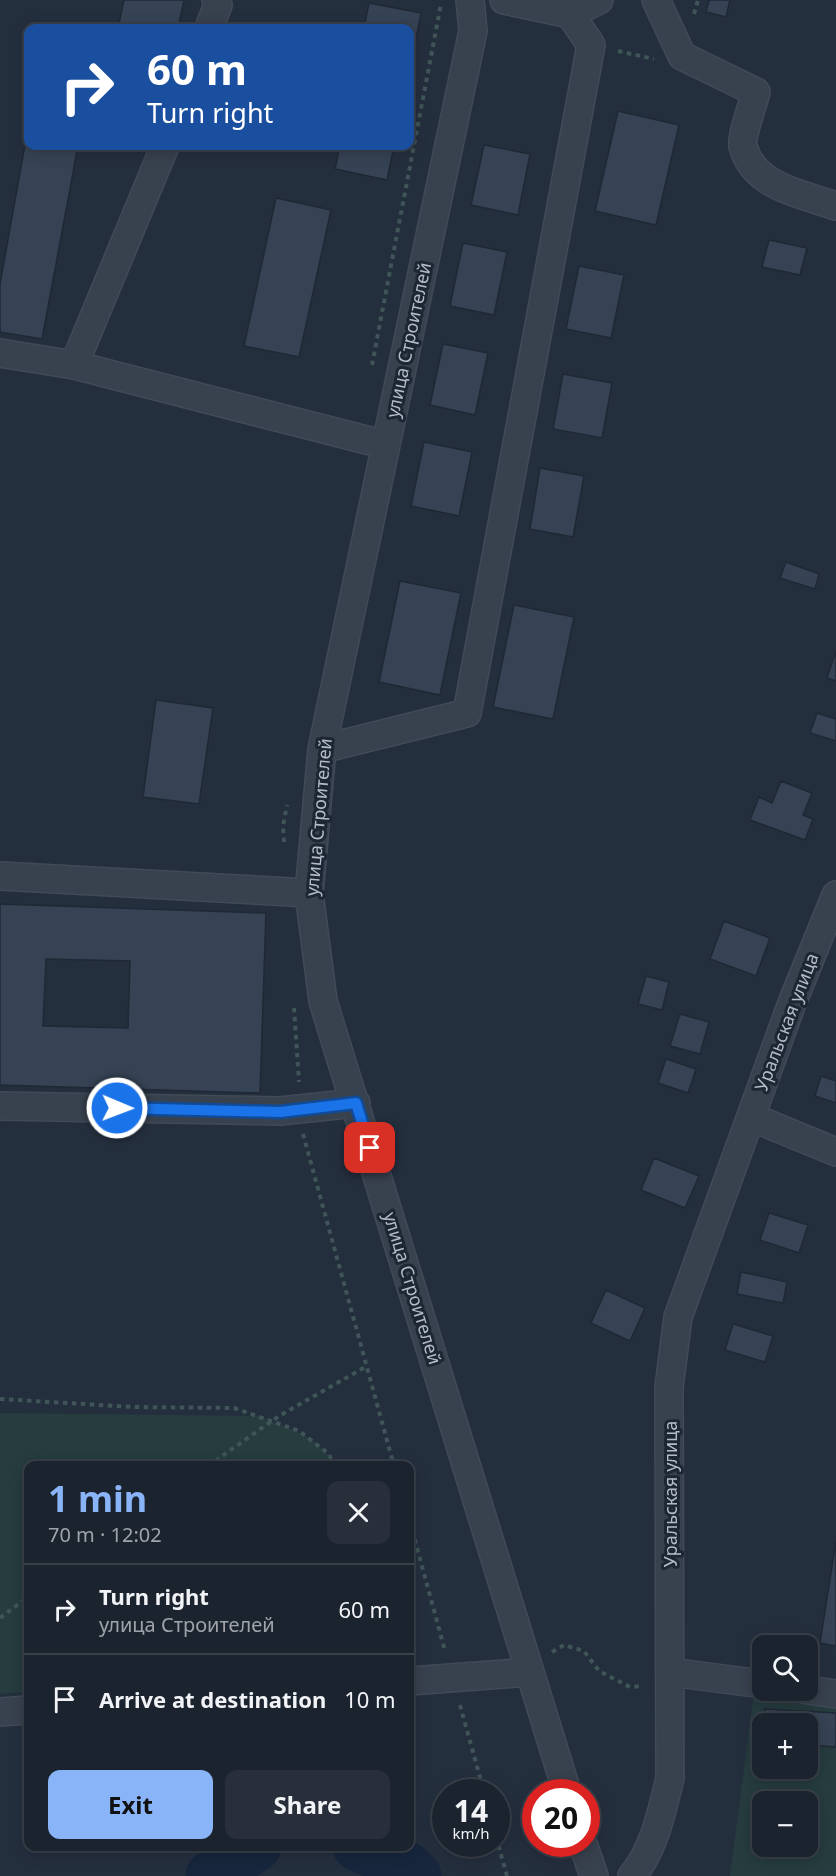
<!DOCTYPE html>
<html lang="en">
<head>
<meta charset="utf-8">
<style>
  body { margin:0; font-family:"Noto Sans",sans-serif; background:#282f3a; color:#f1f3f6; height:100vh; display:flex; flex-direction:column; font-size:22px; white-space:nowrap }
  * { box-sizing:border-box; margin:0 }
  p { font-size:20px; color:#a0a4aa }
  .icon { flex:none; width:33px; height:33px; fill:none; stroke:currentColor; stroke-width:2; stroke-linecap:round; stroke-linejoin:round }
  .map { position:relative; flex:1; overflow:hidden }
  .panel { position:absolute; left:24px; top:1461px; width:390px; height:390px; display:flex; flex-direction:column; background:#1b232e; border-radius:12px; box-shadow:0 3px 15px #0003,0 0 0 2px #39404a }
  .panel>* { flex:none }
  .hud { position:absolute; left:24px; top:24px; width:390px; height:126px; border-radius:12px; box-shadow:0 3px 15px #0003,0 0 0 2px #39404a; background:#1a4fa0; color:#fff; overflow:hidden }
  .tools { position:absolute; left:752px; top:1635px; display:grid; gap:12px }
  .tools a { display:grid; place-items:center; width:66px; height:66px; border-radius:12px; background:#1b232e; box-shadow:0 3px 15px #0003,0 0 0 2px #39404a; font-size:30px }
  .speed { position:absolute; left:432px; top:1779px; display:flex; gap:12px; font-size:30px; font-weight:700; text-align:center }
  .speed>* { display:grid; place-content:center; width:78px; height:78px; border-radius:50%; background:#1b232e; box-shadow:0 3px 15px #0003,0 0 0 2px #39404a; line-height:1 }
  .speed small { font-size:15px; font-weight:400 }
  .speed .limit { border:9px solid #d22; background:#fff; color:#111 }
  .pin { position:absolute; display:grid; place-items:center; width:51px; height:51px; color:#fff; margin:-26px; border-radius:12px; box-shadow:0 3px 9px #0006 }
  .me { position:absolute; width:66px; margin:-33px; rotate:91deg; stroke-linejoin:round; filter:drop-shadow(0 0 4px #0008) }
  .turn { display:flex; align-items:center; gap:21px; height:126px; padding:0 24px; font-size:27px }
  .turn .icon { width:78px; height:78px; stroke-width:2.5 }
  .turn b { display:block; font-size:42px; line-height:51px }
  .round { display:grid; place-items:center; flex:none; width:63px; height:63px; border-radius:12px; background:#282f3a }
  .overview { display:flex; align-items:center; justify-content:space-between; height:102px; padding:0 24px }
  h1 { font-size:36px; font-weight:700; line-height:45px; color:#8ab4f8 }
  .button { display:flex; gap:12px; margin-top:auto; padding:12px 24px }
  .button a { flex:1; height:69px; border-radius:12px; background:#8ab4f8; color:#111; font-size:24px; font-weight:700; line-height:69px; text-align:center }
  .button a+a { background:#282f3a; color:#f1f3f6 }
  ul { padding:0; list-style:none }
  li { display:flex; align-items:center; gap:18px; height:90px; padding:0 24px; border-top:2px solid #39404a }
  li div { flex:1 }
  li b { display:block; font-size:22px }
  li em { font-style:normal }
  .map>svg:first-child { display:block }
  .green { fill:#263c3f; fill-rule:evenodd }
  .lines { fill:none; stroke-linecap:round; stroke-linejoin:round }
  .river { stroke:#17263c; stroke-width:51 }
  .building { fill:#364354; stroke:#1f2835; stroke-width:1.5; fill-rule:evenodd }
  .minor-casing { stroke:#414a57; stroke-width:30 }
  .path { stroke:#3f5557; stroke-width:4; stroke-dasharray:4.5 4.5; stroke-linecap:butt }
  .minor { stroke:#38414e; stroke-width:27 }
  .route-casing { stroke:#114b97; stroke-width:15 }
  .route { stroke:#1a73e8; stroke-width:10 }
  .labels { text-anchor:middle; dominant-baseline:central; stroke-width:6; stroke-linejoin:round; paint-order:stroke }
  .street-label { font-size:18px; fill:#b4bcc9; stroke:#1d2633 }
</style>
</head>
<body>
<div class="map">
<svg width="836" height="1876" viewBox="0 0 836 1876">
  <rect width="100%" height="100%" fill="#242f3e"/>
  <!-- green -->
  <path class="green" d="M0 1413 259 1416C287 1429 320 1435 334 1465L28 1466V1692L0 1694Z
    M754 1692 836 1706V1876H730ZM762 1724H807V1768H762ZM762 1802H807V1846H762Z"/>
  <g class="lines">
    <!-- river -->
    <path class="river" d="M358 1846 407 1867 416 1876
      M211 1876 256 1846"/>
  </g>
  <!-- building -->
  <path class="building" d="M124 0H184L178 28H118Z
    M709 0H730L726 17 706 12Z
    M369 3 421 13 410 70V28H364Z
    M618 111 679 125 656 225 595 211Z
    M28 128V146H78L42 339 0 332V284Z
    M484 145 530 154 518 215 471 205Z
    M340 146H394L387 180 335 169Z
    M276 198 331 210 299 357 244 346Z
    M769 240 807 248 800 275 762 267Z
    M463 243 507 252 494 315 450 306Z
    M579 266 624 275 611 338 566 329Z
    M443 344 488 353 475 415 430 405Z
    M563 374 612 383 602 438 553 429Z
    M424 442 472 452 459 516 411 506Z
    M540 468 584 476 573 537 530 529Z
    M786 562 819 574 815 589 780 578Z
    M400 581 461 593 440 695 379 682Z
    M514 605 574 617 553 719 493 707Z
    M836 651V681L827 678Z
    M156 700 213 708 199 804 143 797Z
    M817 713 836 719V741L810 733Z
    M781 781 812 793 803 815 813 819 805 840 750 820 759 797 772 803Z
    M0 904 266 913 260 1093 0 1085ZM46 959 130 961 128 1028 43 1026Z
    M724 921 770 938 756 976 710 959Z
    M646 976 669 982 662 1010 638 1004Z
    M680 1014 709 1022 700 1054 670 1046Z
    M666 1059 696 1069 688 1093 658 1083Z
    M821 1076 836 1081V1103L815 1096Z
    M654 1158 699 1176 685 1208 641 1190Z
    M769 1213 808 1225 799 1253 760 1240Z
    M741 1272 787 1282 783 1303 737 1294Z
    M606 1290 645 1308 630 1341 591 1323Z
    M733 1324 773 1336 765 1362 725 1350Z
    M836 1541V1646L820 1643Z
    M765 1709 836 1713V1747L807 1745V1724H764Z"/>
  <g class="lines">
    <!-- minor casing -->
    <g class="minor-casing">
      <path id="minor" d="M470 0 473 31 322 749 309 893 323 1001 567 1792
        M504 0 570 14 599 0
        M656 0 682 56 756 92C753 104 741 136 743 146 753 187 802 194 836 206
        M209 28 218 5 216 0
        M0 353 74 365 386 445
        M74 365 165 146
        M322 749 467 713 591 45 570 14
        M0 876 309 893
        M0 1106 280 1111 356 1103
        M751 1117 836 1152
        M670 1672 762 1684
        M410 1681 529 1672
        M807 1690 836 1694
        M0 1712 28 1710
        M583 1844 594 1876
        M632 1876C654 1850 662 1811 670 1778L669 1387 678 1317 792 1003 836 895"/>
    </g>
    <!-- path -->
    <path class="path" d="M694 14 698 0
      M618 51 654 59
      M372 365 441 4
      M284 842 283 826 287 805
      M294 1008 299 1082
      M303 1134 394 1466
      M0 1399 134 1407 234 1408 299 1431 329 1454 334 1466
      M208 1466 279 1416 367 1366
      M410 1522 445 1651
      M0 1618 28 1597
      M552 1652 564 1645 584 1651 599 1671 630 1687 642 1686
      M460 1705 484 1792
      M496 1837 507 1876"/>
    <!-- minor -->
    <use href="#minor" class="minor"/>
  </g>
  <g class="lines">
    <!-- route casing -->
    <g class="route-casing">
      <path id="route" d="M117 1108 280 1112 356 1103 370 1148"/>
    </g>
    <!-- route -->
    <use href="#route" class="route"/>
  </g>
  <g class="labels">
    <!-- street labels -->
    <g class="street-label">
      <text transform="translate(408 340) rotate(-78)">улица Строителей</text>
      <text transform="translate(318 817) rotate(-85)">улица Строителей</text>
      <text transform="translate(786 1022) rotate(-69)">Уральская улица</text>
      <text transform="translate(413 1288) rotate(73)">улица Строителей</text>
      <text transform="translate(670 1494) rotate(-90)">Уральская улица</text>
    </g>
  </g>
</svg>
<div class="tools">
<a><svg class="icon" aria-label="search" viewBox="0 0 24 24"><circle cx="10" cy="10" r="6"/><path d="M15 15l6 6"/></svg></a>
<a>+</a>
<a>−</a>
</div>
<div class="speed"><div>14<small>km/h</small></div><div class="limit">20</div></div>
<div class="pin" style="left:370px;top:1148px;background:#d93025"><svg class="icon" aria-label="arrive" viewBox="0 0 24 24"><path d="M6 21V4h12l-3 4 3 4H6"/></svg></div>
<svg class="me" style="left:117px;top:1108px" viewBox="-20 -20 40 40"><circle r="17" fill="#1a73e8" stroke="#fff" stroke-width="3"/><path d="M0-11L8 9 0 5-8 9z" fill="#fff"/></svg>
<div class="hud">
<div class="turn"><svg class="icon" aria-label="right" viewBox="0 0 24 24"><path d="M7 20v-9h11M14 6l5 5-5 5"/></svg><div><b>60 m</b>Turn right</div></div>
</div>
<section class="panel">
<div class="overview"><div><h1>1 min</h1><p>70 m · 12:02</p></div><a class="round"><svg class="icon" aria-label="close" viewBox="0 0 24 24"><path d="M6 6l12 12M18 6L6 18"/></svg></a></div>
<ul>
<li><svg class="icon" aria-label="right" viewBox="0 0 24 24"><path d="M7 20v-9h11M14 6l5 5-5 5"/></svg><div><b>Turn right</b><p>улица Строителей</p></div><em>60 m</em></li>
<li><svg class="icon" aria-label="arrive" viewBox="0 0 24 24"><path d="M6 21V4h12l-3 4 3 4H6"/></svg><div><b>Arrive at destination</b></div><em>10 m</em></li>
</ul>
<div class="button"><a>Exit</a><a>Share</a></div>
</section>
</div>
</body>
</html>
